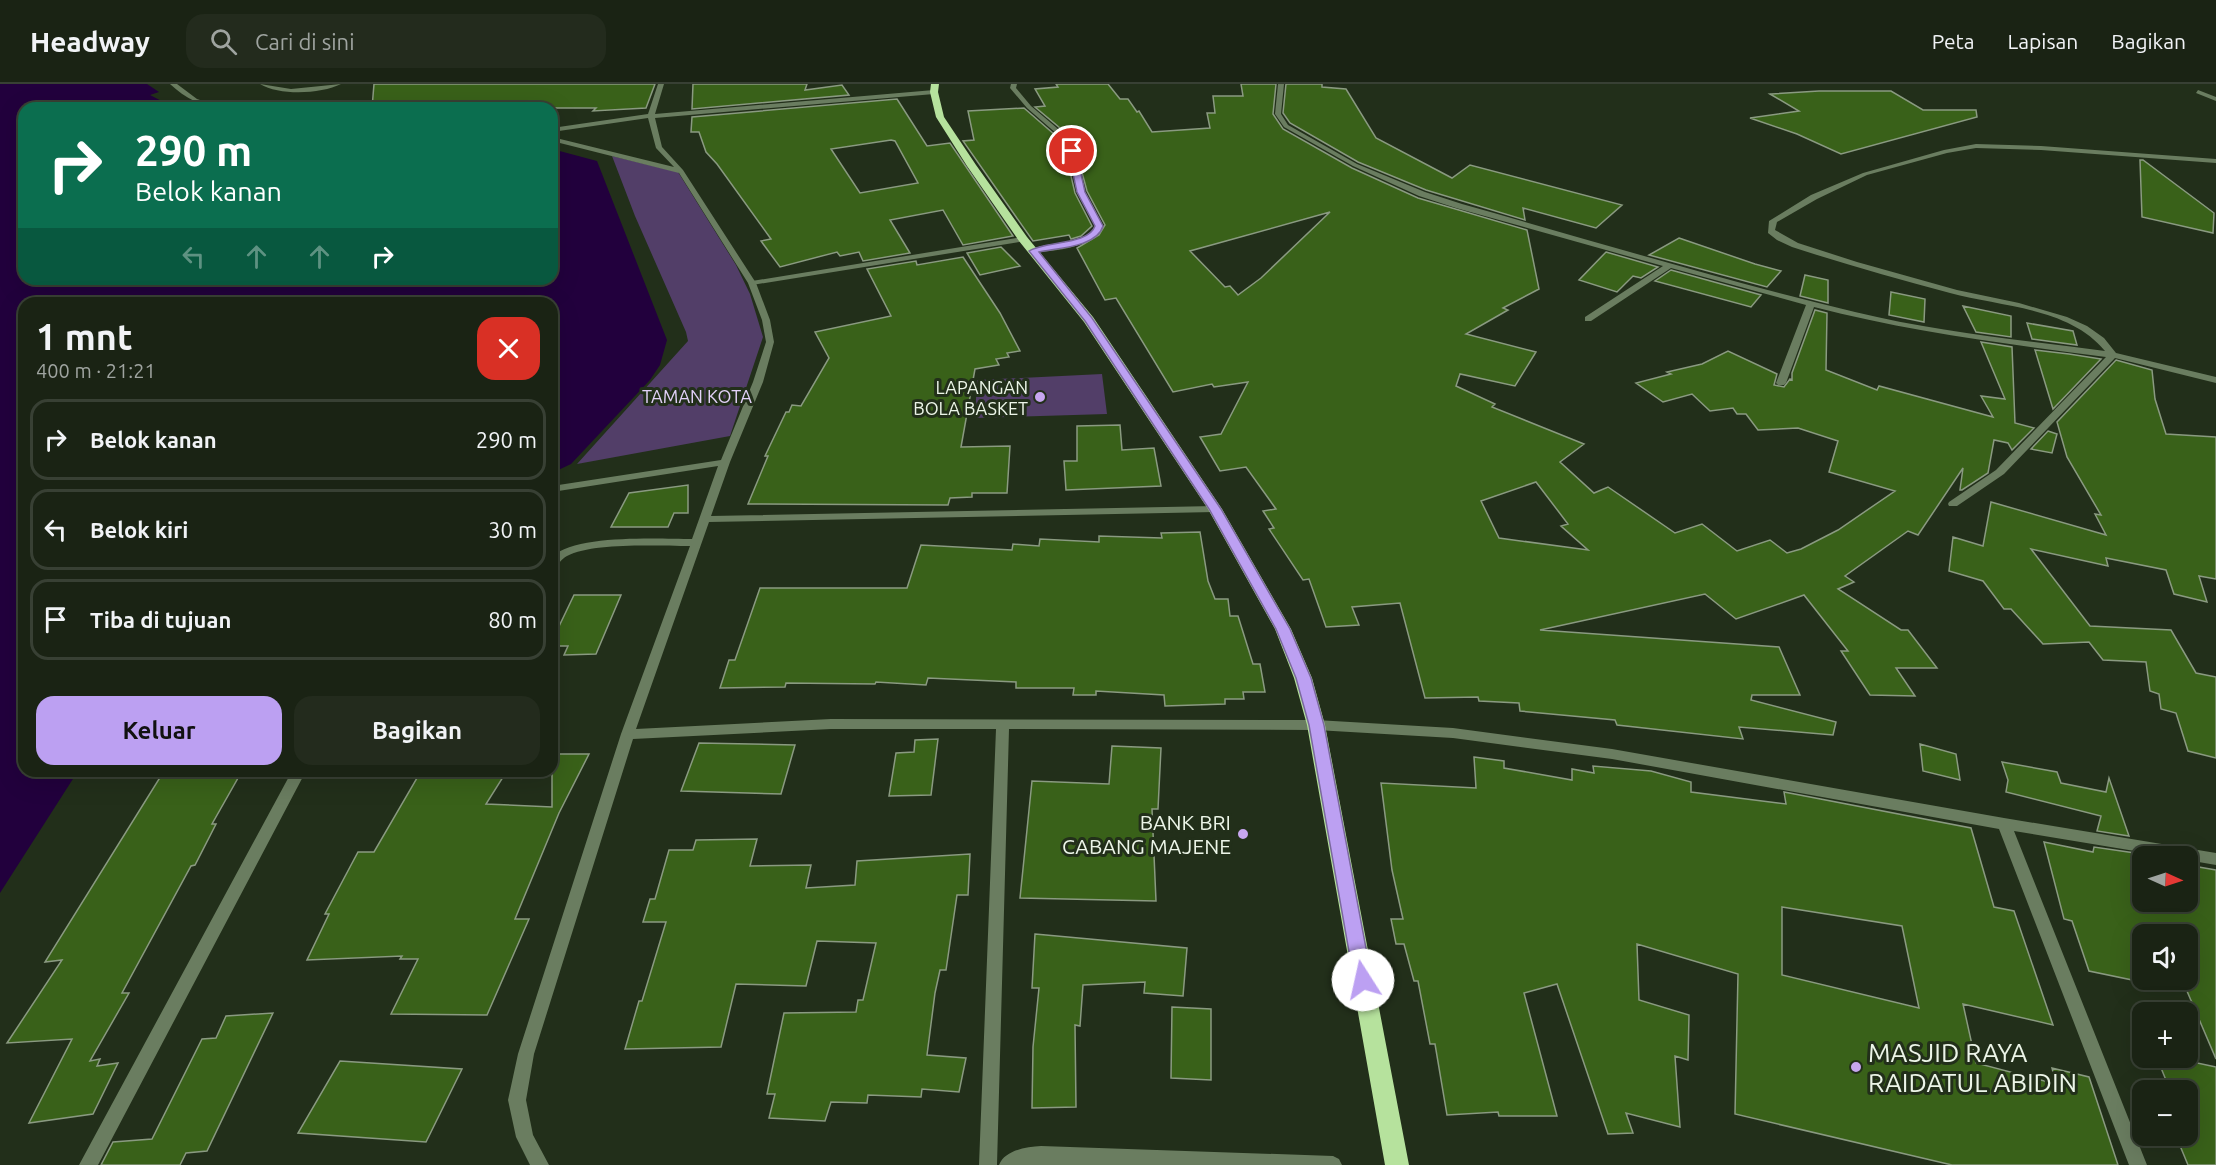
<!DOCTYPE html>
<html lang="id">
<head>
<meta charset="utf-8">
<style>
  body { margin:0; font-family:Ubuntu,sans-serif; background:#232b1d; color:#f1f3f6; height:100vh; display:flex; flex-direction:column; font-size:22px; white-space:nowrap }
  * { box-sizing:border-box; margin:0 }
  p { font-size:20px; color:#9fa4a0 }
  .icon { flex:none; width:33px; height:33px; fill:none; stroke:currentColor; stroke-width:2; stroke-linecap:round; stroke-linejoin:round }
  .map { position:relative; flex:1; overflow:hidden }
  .drawer { position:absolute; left:18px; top:213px; width:540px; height:480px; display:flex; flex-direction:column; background:#1a2314; border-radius:18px; box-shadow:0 6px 24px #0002,0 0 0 2px #384034 }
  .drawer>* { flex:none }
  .banner { position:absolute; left:18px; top:18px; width:540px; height:183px; border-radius:18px; box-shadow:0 6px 24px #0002,0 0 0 2px #384034; background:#0b6e4f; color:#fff; overflow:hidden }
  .needle { width:39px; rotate:93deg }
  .controls { position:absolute; left:2132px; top:762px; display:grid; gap:12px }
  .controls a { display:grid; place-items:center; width:66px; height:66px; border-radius:12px; background:#1a2314; box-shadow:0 6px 24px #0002,0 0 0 2px #384034; font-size:30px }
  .pin { position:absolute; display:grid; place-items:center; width:51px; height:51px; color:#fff; margin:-26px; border:3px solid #fff; border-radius:50%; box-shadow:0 2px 6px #0007 }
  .me { position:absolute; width:66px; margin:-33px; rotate:350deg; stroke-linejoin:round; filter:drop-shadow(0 0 4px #0008) }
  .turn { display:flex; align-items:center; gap:21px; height:126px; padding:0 18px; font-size:27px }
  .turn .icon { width:78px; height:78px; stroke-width:2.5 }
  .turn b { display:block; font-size:42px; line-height:51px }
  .lanes { display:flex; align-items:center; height:57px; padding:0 18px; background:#0003; justify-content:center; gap:30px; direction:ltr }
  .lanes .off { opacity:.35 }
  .round { display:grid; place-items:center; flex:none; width:63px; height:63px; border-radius:18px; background:#232b1d }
  .head { display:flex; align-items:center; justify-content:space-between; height:102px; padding:0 18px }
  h1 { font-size:36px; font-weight:600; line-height:45px }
  .button { display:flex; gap:12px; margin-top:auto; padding:12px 18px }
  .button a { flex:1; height:69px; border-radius:18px; background:#bca0f2; color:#111; font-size:24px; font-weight:600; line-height:69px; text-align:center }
  .button a+a { background:#232b1d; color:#f1f3f6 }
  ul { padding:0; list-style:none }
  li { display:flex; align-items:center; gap:18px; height:81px; margin:0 12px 9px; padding:0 6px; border:3px solid #384034; border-radius:18px }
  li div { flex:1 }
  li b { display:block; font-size:22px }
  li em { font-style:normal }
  header { display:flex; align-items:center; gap:36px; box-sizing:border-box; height:84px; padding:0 30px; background:#1a2314; border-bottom:2px solid #384034 }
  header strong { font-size:28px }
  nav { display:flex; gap:33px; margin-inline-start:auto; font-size:21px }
  .search { width:420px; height:54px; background:#232b1d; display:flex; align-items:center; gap:15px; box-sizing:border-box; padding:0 21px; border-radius:18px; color:#9fa4a0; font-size:22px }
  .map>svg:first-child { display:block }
  .green { fill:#523e68 }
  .water { fill:#22003d }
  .building { fill:#396119; stroke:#8a9a81; stroke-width:1.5; fill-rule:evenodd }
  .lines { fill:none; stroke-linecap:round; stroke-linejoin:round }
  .service { fill:#6a7d60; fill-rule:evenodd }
  .minor { fill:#6a7d60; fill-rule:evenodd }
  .trunk { fill:#b6e29d; fill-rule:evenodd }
  .route { fill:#bca0f2; stroke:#7a689d; stroke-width:1.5 }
  .poi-dot { fill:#c7a6ef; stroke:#222f1a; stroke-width:2 }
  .labels { text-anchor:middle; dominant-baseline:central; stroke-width:6; stroke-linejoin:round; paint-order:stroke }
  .far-poi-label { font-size:18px; fill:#ecf5e8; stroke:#222f1a; text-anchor:end }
  .far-park-label { font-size:18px; fill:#e2d1f8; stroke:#222f1a }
  .poi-label { font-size:21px; fill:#ecf5e8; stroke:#222f1a; text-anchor:end }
  .near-poi-label { font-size:26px; fill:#ecf5e8; stroke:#222f1a; text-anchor:start }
</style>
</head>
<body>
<header>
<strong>Headway</strong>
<div class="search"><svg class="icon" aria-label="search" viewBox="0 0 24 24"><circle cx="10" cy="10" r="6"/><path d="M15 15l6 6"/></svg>Cari di sini</div>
<nav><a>Peta</a><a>Lapisan</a><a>Bagikan</a></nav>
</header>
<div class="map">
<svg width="2216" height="1081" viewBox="0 0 2216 1081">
  <rect width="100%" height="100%" fill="#222f1a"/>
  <!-- green -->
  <path class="green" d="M612 72 678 88 736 181 750 210 763 253 730 352 577 380 688 257 686 248 635 132Z
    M1102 290 1107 330 975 334 977 296Z"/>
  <!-- water -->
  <path class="water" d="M0 0H147L159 8 150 11 175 24H24V195H552V65L597 77 667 256 660 281 650 296 571 380 552 389V219H24V687H78L0 809Z"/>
  <!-- building -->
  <path class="building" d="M374 0H655L646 24 593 27 596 24H532L512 18 499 24H372Z
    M693 0H807L805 6 842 1 849 11 692 25Z
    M1056 0H1108L1120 15H1128L1137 28 1139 27 1152 48 1210 44 1207 29H1215L1213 12H1243L1241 0H1276L1273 30 1283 45 1352 84 1418 114 1527 146 1539 205 1503 224 1508 226 1466 250 1536 268 1515 302 1460 290 1456 302 1495 320 1492 323 1584 360 1560 378 1594 409 1608 403 1675 449 1702 440 1737 467 1770 456 1787 469 1801 465 1838 446 1895 407 1829 388 1838 357 1798 344 1758 346 1746 330H1737L1733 324 1710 327 1692 310 1663 318 1636 299 1671 290 1667 288 1702 280 1728 267 1777 290 1774 301 1784 303 1790 295 1792 296V289L1815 226 1827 229 1826 286 1877 306 1879 302 1993 333 1981 312 2005 315 1981 258 2012 263 2015 339 2034 344 2012 366 2008 359 1994 356 1988 389 1962 406H1960L1963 384 1918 451 1908 447 1845 492 1854 498 1838 505 1901 546H1908L1937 584H1896L1915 612 1870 611 1841 567H1848L1804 511 1736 535 1705 510 1540 546 1779 563 1800 611H1752L1751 616 1836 638 1833 651 1739 643 1743 655 1617 641 1615 636 1520 627 1519 619 1479 617 1478 613 1425 614 1400 519 1352 523 1359 541 1326 543 1309 495 1303 496 1269 445 1274 444 1263 427 1276 425 1246 383 1220 387 1200 353 1221 350 1248 298 1214 303 1212 300 1173 308 1116 214 1105 216 1077 164 1099 151 1105 141 1087 107 1073 55 1035 23 1045 22 1035 5 1058 3ZM1330 128 1261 194 1238 211 1230 202 1225 203 1190 167ZM1536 398 1568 440 1561 442 1588 466 1499 454 1481 417Z
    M1286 0H1322V3L1346 5 1376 54 1452 94 1470 81 1622 121 1596 144 1523 124 1525 136 1426 106 1358 78 1290 39 1283 29Z
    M1819 7H1891L1923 26H1976L1977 33 1841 70 1797 50 1750 34 1799 27 1770 10Z
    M897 15 927 62 950 59 1013 152 963 161 943 126 890 136 910 169 863 177 859 168 840 172 837 168 780 183 761 157 771 155 717 80 706 68 699 48H691L692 33ZM891 56 895 57 918 99 860 109 831 65Z
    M1024 24 1063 58 1075 109 1092 142 1081 152 1071 155 1069 151 1033 157 963 57 974 56 968 27Z
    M2140 76H2143L2214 129 2213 149 2142 133Z
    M1679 154 1755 180 1781 187 1767 203 1649 171Z
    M1001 163 1020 182 980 191 967 169Z
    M1606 168 1658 183 1641 194 1633 192 1617 208 1579 196Z
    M963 173 1000 229 1020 267 1007 269 1009 273 996 275 999 281 975 285 961 363 1010 362 1007 409H972V413L950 414 948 421 748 420 768 372H765L786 328H789L792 321 801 322 829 274 815 248 891 232 867 185 916 177 917 181Z
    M1671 186 1761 211 1751 223 1655 197Z
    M1805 191 1828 196V219L1800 212Z
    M1891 208 1925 215 1924 238 1889 231Z
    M1963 222 2011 232V253L1976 248Z
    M2027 239 2073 247 2077 261 2032 255Z
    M2035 266 2069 270 2101 275 2053 325Z
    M2116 276 2152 286 2155 315 2166 350 2216 353V495L2199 492 2207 518 2174 510 2166 486 2106 474 2108 482 2031 465 2090 542 2171 546 2196 589 2216 593V674L2188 667 2176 629 2161 625 2159 610 2150 607 2146 578 2103 576 2089 558 2043 560 2011 525H2004L1983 497 1949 487 1953 453 1983 462 1991 418 2106 451 2095 430 2101 431 2067 373 2057 338Z
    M1120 341 1122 366 1154 364 1161 402 1066 406 1064 377H1077V342Z
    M2048 347 2057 350 2052 369 2031 365Z
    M688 401V429H674L668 443H611L629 409Z
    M1200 448 1208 497 1215 515H1228L1230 532H1238L1253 580H1260L1265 608H1243L1244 615H1225V620L1165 622 1164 611 1096 607V611H1073L1074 604H1016V598L928 594 926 601 876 598 875 600 786 599 785 603 720 604 729 576H735L760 504H907L921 461 1012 466 1013 460 1039 462 1040 455 1099 458V452L1162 454 1161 449Z
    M574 511H621L596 570 564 571 568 562H552V557Z
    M938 655 931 711 889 712 896 669 914 668 915 656Z
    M699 659 795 661 781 710 681 707Z
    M1920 660 1956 670 1960 696 1923 687Z
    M1112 662 1161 664 1158 725H1152L1156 817 1020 814 1032 697 1109 700Z
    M552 670H589L559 729 515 835H529L487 931 391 930 418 875H400L402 872 307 876 329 830H325L358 768H374L421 687 451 694 455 687 505 690 486 720 552 723Z
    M1474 673 1504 677V684L1572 696V685L1594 689 1593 682 1651 687 1691 698V708L1786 720 1784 708 1971 744 1994 823 2014 827 2053 941 1963 920 1976 979 2056 1000 2052 984 2089 993 2118 1081H1952L1735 1030 1738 890 1637 860 1639 916 1689 931 1688 976 1675 972 1680 1043 1626 1029 1633 1049 1608 1050 1557 900 1524 909 1557 1032H1499L1498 1028 1447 1031 1435 960H1430L1418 897H1414L1404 860H1396L1391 835H1403L1392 786 1381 699 1476 704ZM1782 823 1902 842 1919 924 1782 891Z
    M2002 678 2057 688 2061 699 2106 708 2109 694 2129 752 2097 747 2101 732 2006 708 2008 696Z
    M164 687H242L212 740H216L195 781 191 782 122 909H129L90 977 100 975 97 982 118 979 93 1030 29 1039 72 955 7 959 62 876 45 878Z
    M757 755 750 782 811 781 806 804 855 801 857 777 970 770 968 811H957L946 886H940L935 909 927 971 966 974 959 1008 922 1005 921 1013 868 1011 867 1019 831 1018 825 1037 769 1034 775 1010H767L784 929 856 928 858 916H863L876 859 817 857 806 902 736 900 721 963 625 965 639 917H642L666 838H643L650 815H655L669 766H693L696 756Z
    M2044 758 2093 768 2094 763 2135 769 2142 791V818H2187V781L2216 786V975L2187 907V850H2142V898L2089 887 2072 837 2064 835Z
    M1035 850 1187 864 1183 912 1144 909 1145 898 1083 901 1080 942 1075 941 1076 1023 1032 1024 1033 963 1039 904H1032Z
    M1172 923 1211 925V996L1171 994Z
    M273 929 207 1067 186 1069 180 1081H101L113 1058 152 1055 202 955 216 954 226 932Z
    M2157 974H2174L2216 983V1081H2188L2176 1052H2187V1006H2170Z
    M340 977 462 985 426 1058 298 1049Z"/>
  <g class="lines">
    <!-- service -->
    <path class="service" d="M1023 153 1027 155 1026 157 752 201 748 199 752 197Z"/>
    <!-- minor -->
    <path class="minor" d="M170 0H177L197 15 224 24C203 24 185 14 170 0Z
      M260 0 291 5 341 0C321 10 280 12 260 0Z
      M658 0H664L655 30 934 6 937 8 934 10 655 34 662 63 683 86 756 199 770 236 774 258 763 298 730 378 711 432 1215 422 1220 425 1215 428 709 438 636 645 831 635 1316 636 1453 644 1612 665 2004 734 2216 769V781L2187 776V772H2165L2014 747 2147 1081H2129L1999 745 1612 675 1453 654 1316 646 1009 645 997 1081H979L996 645H831L633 655 534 970 526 1016 533 1051 549 1081H530L516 1053 508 1016 518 970 621 650 690 462C658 462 593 458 567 472 561 475 559 481 552 484V473C576 450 658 455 692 455L718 382 552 408V402L721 376 753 298 766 258 762 236 748 199 679 89 552 57V53L674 83 656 64 648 34 552 48V44L648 30Z
      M1011 0H1017L1016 4 1031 22 1071 56 1085 108 1103 142C1090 165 1057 166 1034 169L1030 167C1049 155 1082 165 1095 142L1077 108 1065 57 1027 24 1010 4Z
      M1278 0H1284L1281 30 1288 41 1357 80 1425 108 1462 120C1593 157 1722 196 1855 228 1937 248 2022 256 2105 267 2069 223 2001 223 1950 209 1897 195 1844 180 1792 163L1777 156 1768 149 1769 137 1811 111 1863 89 1944 66 1976 60 2041 62 2216 75V79L2041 66 1976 64 1947 69 1867 91 1817 115 1777 138 1775 146 1798 159 1857 178 1957 206 2019 219 2067 233 2087 242 2104 254 2116 269 2216 293V299L2115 274 2004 390 1957 422H1949L1948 420 1949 418 1996 386 2106 273C2008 260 1910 248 1814 223L1786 299 1784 301H1778L1776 299 1806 221 1671 184 1591 237H1585V233L1663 182 1456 124 1419 112 1353 82 1284 43 1275 30Z
      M2198 6 2216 13V17L2196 9Z
      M292 687H306L98 1081H79Z
      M1041 1062 1333 1072 1339 1075 1342 1081H999C1005 1066 1026 1063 1041 1062Z"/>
    <!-- trunk -->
    <path class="trunk" d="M931 0H939L938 8 944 33 976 81 1027 153 1093 233 1222 425 1291 545 1312 594 1325 641 1409 1081H1385L1307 641 1294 594 1275 545 1208 425 1084 238 1019 157 967 82 936 33 930 8Z"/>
  </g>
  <!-- route -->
  <path class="route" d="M1072 64 1076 67 1085 108 1103 142C1097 163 1058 164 1039 168L1092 234 1221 425 1290 545 1311 594 1324 641 1372 896 1369 901 1363 904 1357 901 1354 896 1309 641 1296 594 1276 545 1209 425 1085 237 1029 167C1044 157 1089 161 1095 142L1077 108 1068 67Z"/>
  <!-- markers -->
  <g class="poi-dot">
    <circle cx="1040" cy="313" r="6"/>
    <circle cx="1243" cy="750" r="6"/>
    <circle cx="1856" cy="983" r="6"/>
  </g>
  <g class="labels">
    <!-- far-poi labels -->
    <g class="far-poi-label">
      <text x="1028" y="303">LAPANGAN<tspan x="1028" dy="21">BOLA BASKET</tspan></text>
    </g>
    <!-- far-park labels -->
    <g class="far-park-label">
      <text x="697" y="312">TAMAN KOTA</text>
    </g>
    <!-- poi labels -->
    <g class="poi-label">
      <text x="1231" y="738">BANK BRI<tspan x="1231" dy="24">CABANG MAJENE</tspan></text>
    </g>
    <!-- near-poi labels -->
    <g class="near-poi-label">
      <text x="1868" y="968">MASJID RAYA<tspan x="1868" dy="30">RAIDATUL ABIDIN</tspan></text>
    </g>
  </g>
</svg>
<div class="controls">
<a><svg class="needle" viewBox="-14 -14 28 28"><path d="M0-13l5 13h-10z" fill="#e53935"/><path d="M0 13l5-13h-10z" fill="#9fa4a0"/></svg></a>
<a><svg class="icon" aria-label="sound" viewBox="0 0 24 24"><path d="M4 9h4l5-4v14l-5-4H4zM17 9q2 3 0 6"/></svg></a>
<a>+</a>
<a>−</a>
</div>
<div class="pin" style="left:1072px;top:67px;background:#d93025"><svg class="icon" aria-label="arrive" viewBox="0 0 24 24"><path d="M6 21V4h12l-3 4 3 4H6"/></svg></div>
<svg class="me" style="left:1363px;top:896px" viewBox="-20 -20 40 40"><circle r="19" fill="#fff"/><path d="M0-13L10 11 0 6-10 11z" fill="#bca0f2"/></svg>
<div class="banner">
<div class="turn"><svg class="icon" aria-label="right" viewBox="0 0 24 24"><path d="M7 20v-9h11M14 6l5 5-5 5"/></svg><div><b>290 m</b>Belok kanan</div></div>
<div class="lanes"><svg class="icon off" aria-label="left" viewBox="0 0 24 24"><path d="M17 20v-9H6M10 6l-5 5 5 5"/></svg><svg class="icon off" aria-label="ahead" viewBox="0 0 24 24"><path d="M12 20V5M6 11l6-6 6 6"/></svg><svg class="icon off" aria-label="ahead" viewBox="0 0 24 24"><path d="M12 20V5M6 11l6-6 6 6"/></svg><svg class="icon" aria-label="right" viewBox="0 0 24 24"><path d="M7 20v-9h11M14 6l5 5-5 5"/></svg></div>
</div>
<section class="drawer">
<div class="head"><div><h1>1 mnt</h1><p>400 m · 21:21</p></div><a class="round" style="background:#d93025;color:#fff"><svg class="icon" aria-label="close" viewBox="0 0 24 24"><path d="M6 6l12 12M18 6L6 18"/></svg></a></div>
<ul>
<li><svg class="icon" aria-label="right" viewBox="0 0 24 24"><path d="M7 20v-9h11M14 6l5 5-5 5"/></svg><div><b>Belok kanan</b></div><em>290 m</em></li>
<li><svg class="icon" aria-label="left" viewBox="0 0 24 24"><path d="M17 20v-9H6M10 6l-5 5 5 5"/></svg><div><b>Belok kiri</b></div><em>30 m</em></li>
<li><svg class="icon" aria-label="arrive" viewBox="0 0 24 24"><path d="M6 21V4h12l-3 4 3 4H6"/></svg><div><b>Tiba di tujuan</b></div><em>80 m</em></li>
</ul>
<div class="button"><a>Keluar</a><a>Bagikan</a></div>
</section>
</div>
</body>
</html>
